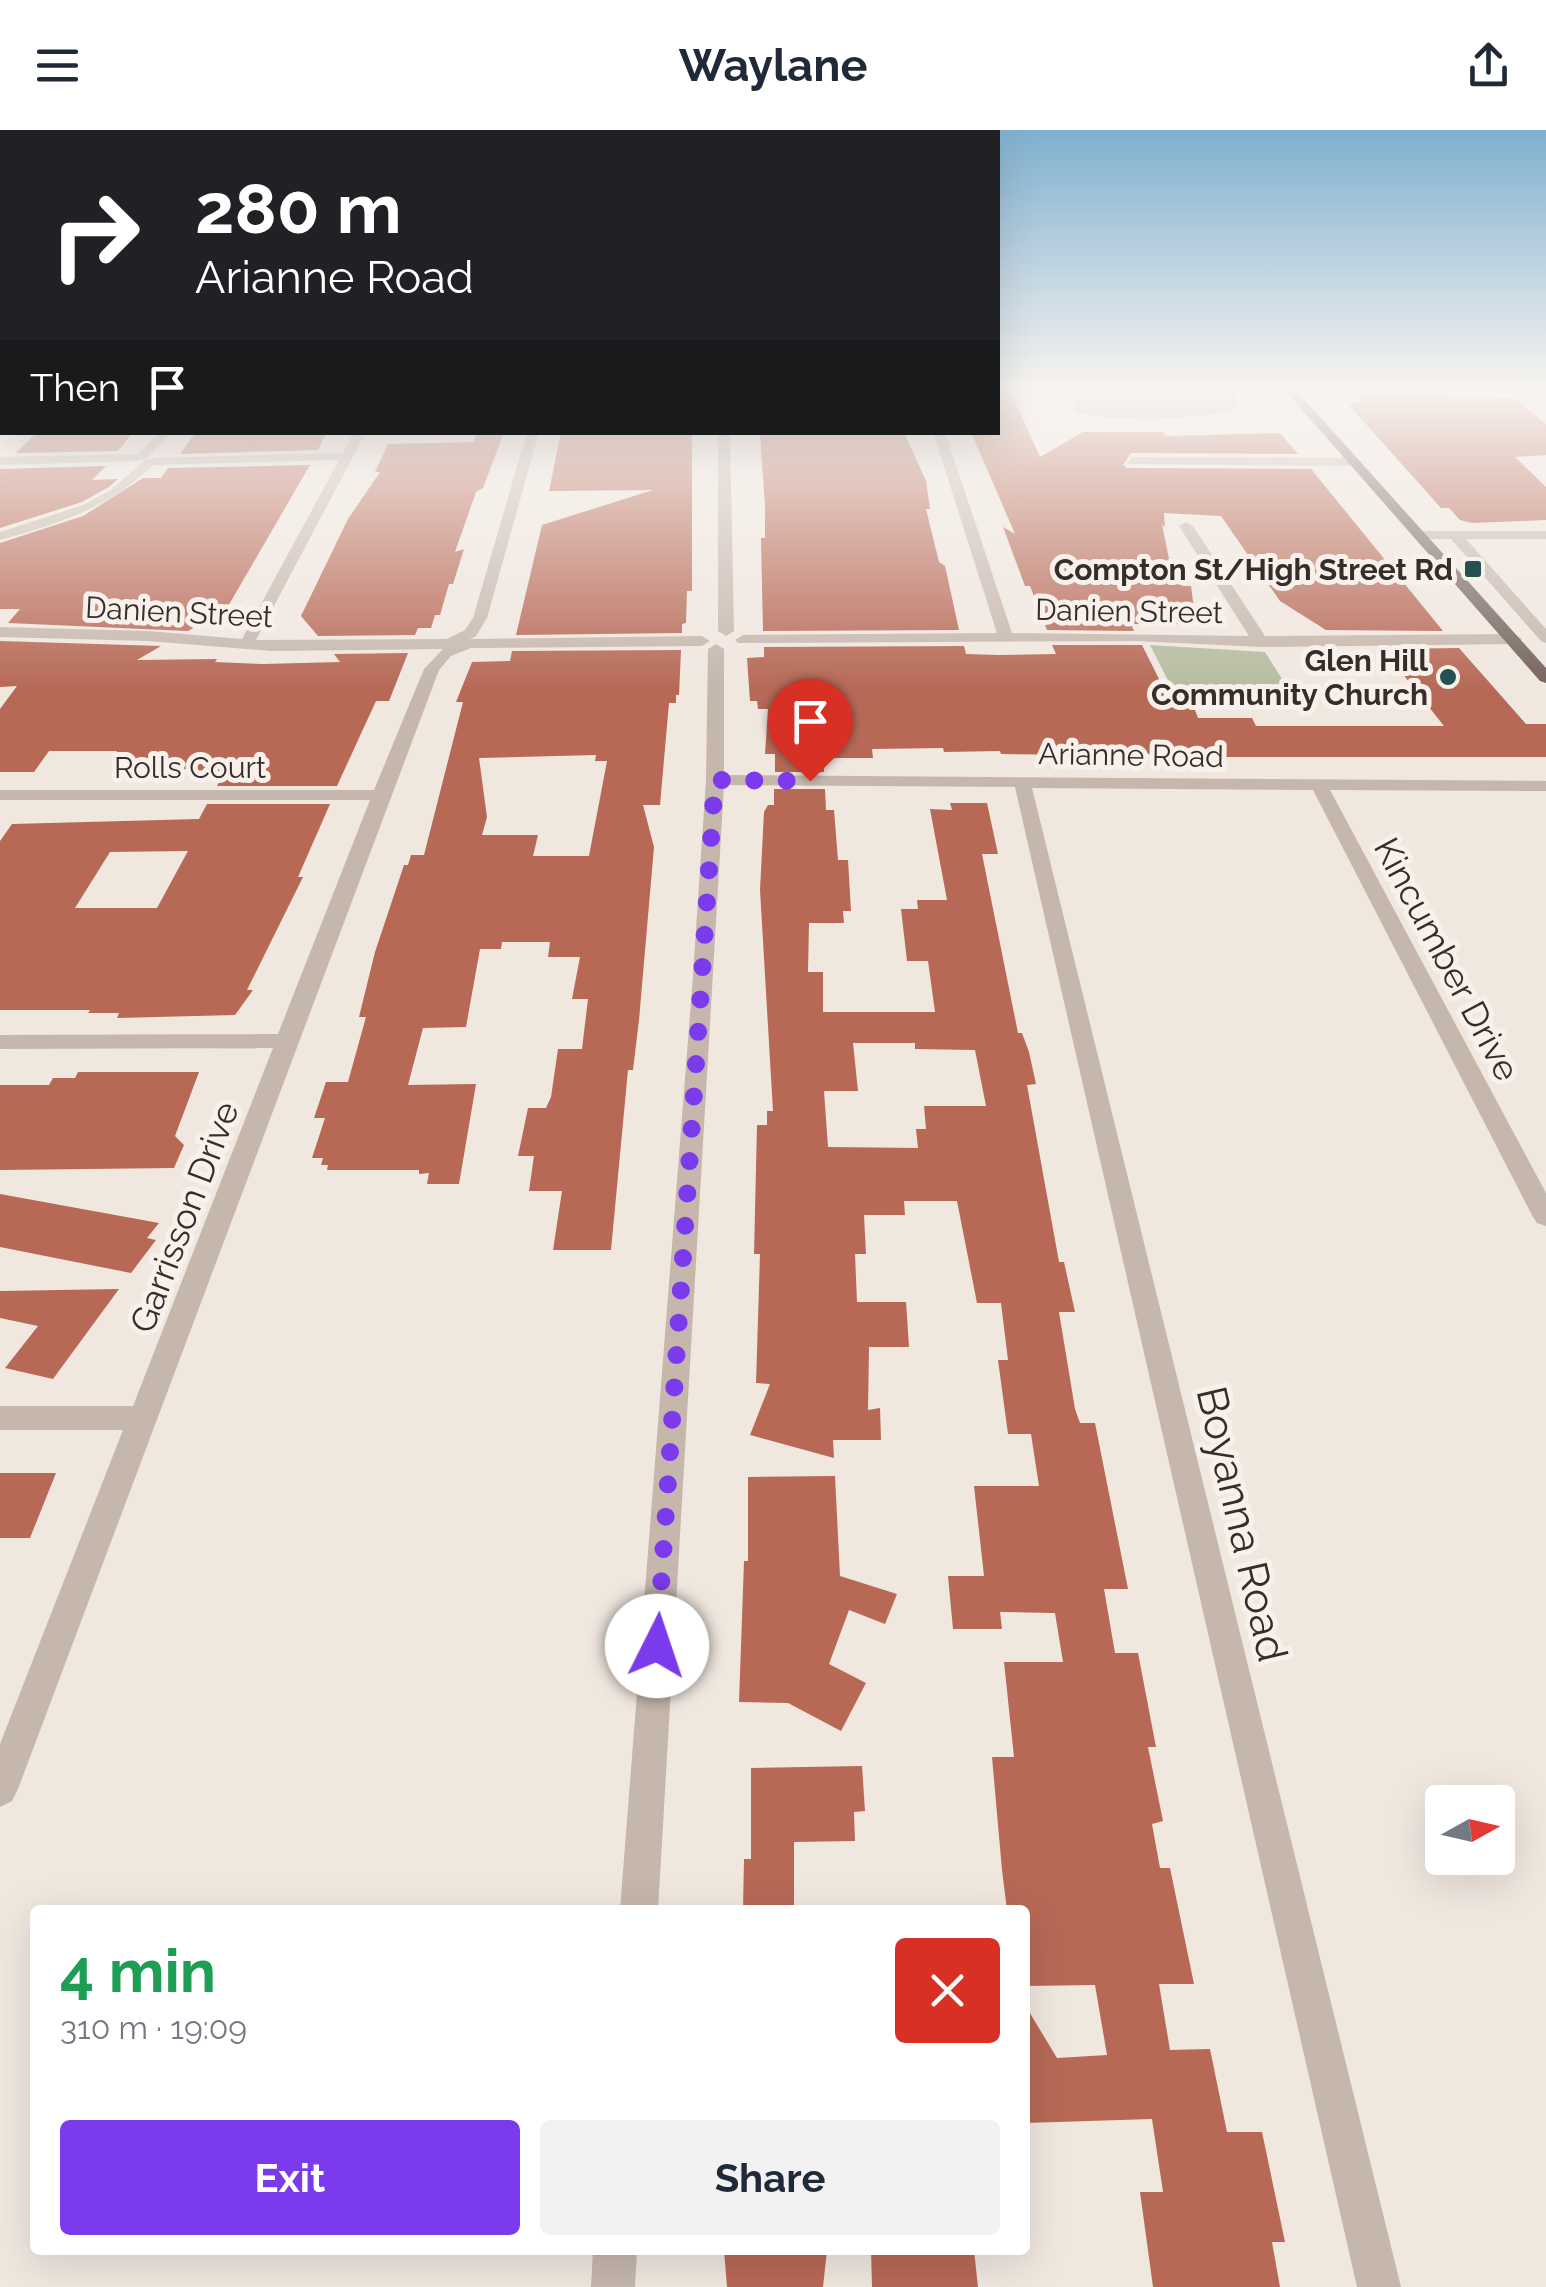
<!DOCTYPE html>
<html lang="en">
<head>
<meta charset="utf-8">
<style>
  body { margin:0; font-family:Raleway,sans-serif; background:#f2f2f3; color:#1f2937; height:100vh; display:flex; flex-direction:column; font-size:38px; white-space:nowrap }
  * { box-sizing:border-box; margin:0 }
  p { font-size:32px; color:#747a83 }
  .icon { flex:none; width:55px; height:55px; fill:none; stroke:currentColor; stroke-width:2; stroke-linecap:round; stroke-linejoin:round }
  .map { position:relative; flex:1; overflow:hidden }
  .sheet { position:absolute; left:30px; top:1775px; width:1000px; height:350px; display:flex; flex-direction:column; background:#fff; border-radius:10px; box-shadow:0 10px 40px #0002 }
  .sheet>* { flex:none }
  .guide { position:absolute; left:0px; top:0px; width:1000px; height:305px; box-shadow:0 10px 40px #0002; background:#202124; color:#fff; overflow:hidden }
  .needle { width:65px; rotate:82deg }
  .fabs { position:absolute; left:1425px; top:1655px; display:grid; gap:20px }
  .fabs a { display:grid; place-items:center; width:90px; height:90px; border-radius:10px; background:#fff; box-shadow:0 10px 40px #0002; font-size:50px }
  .pin { position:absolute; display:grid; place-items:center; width:85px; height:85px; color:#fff; margin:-102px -42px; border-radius:50% 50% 50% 0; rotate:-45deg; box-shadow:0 0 10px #0007 }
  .pin .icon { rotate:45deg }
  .me { position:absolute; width:110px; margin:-55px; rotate:4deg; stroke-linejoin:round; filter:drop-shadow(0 0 8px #0008) }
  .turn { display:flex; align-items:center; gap:35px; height:210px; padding:0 30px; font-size:45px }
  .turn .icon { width:130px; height:130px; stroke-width:2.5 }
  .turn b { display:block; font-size:70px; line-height:85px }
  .then { display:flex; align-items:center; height:95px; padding:0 30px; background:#0003; gap:20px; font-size:38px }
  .round { display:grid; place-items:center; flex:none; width:105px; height:105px; border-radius:10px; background:#f2f2f3 }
  .head { display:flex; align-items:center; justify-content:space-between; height:170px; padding:0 30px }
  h1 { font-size:60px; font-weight:700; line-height:75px; color:#1e9e55 }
  .primary-button { display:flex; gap:20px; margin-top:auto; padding:20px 30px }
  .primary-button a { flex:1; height:115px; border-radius:10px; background:#7c3aed; color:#fff; font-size:40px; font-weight:700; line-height:115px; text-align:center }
  .primary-button a+a { background:#f2f2f3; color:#1f2937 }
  header { display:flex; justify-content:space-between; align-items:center; height:130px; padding:0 30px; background:#fff; font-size:45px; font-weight:700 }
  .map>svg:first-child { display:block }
  .green { fill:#b5bda1 }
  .building { fill:#b76956; fill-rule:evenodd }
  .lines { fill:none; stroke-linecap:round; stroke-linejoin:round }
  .street { fill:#c6b7ad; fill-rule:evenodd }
  .primary { fill:#76645e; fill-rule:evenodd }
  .route { stroke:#7c3aed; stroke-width:18; stroke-dasharray:0 32.4 }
  .poi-dot { fill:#255152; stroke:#f8f1eb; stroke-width:4 }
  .labels { text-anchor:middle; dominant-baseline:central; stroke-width:10; stroke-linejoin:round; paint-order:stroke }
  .far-poi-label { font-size:30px; font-weight:bold; fill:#362d2a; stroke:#f8f1eb; text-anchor:end }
  .far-street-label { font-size:30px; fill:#362d2a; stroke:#f8f1eb }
  .street-label { font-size:35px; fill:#362d2a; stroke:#f8f1eb }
  .near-street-label { font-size:42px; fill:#362d2a; stroke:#f8f1eb }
</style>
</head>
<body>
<header><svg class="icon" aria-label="menu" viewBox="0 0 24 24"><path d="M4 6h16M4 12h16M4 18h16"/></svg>Waylane<svg class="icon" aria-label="share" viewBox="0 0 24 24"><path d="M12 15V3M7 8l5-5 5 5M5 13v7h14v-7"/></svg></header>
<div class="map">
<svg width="1546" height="2157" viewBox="0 0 1546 2157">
  <rect width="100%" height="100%" fill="#f0e7df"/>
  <!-- green -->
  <path class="green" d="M1065 257H1089L1080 263 1097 257 1233 259 1237 267 1235 279C1184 291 1127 293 1076 282L1074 270 1064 263 1075 262 1061 259Z
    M1150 515 1265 522 1294 568 1178 570Z"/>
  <!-- building -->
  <path class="building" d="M998 257H1008L1040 327 1083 302H1163L1166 306 1280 303 1298 324 1131 323 1123 335 1127 338 1311 339 1443 501 1326 500 1280 471 1221 386 1164 383 1165 397 1162 394 1171 439H1180L1182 456H1191L1196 494H1131L1134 501 1047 500 1030 456H1025L1003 397 1015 404 971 302H998Z
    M1359 265 1514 268 1546 294V325L1515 327 1546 357V390L1472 393 1460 390 1449 378H1441L1348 274 1363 270Z
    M37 302H133L118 321 16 323Z
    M196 302H327L318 320 180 324Z
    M477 302H504L483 358 476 362 455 422 464 419 453 454H449L440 485H435L431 498H418L415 505 318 506 301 486 348 389 380 342H375L388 314 474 312Z
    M561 302H692V461H687L686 493 682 494V503L516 505 542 395 653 360 549 361Z
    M904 302 926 351 930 379H926L939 432 945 436 959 500 763 501 761 408H765V376L760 303Z
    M310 335 227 478 188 501 8 493 20 479H0V413L83 386 143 348H161L168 338Z
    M106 336 92 350 118 349 109 357 82 372 0 398V339Z
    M0 511 161 516 137 530 217 529 215 532 263 534 340 532 334 524 408 523 389 571H376L337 656H217L224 642 178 639 183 630 125 631 130 624H116L117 621H49L34 642H0V579L17 556 0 557Z
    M1052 515H1142L1172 575H1193L1198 588H1252L1256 596H1444L1383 519 1459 518 1526 594H1546V627H1221L1102 622 1103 625 1001 624 1000 621 944 622 943 618 872 619 873 628H824V642H775V624H765L768 579H758L757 571H750L747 528 764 527V517L964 516 966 524 999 525 1056 524Z
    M681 520 679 565H676V573H669L660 675H643L654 717 639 890 633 940H628L611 1120H553L562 1061H529L534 1026H518L528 978H546L551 967 558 919H582L588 869H572L580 827H548L550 812H502L501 819H480L466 897 423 898 408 955 476 954 459 1054H427L429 1043 419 1044V1040H327L328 1035H321L323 1028H312L325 988H314L326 952H348L366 887H359L375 822 404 735H408L411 725H424L463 572H456L472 532 510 531 512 521ZM596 625 595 631H607L589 726H533L538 705H482L487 687 479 628Z
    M774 659H825L826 680H834L838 730H848L851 781H843L844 793H809L808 842H823V882H935L928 831H907L901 779H918L917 770H947L930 679 952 680 950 673H987L998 724H982L1018 903H1022L1029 922 1036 954 1027 955 1059 1132H1064L1075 1182H1059L1075 1279 1080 1293H1095L1128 1459H1104L1115 1523H1138L1156 1617H1148L1163 1691 1152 1694 1160 1738H1170L1194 1854H1159L1170 1920 1210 1919 1227 2002H1262L1285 2112H1272L1280 2157H1153L1140 2062H1163L1152 1989 1025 1993V1875L1057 1928 1107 1925 1095 1855 1025 1856V1780H1007L1002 1740 992 1627H1014L1004 1532H1063L1055 1483 1000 1482 1002 1499H953L948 1446H984L974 1356H1039L1031 1304H1008L998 1230H1008L1001 1173H977L957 1071H904L905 1085H864L866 1124H855L857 1172H906L909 1217H869L868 1280 880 1278 881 1310H833L834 1328 750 1305 770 1254 756 1253 760 1124H754L757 995H767V981H773L760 760 764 682 768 675H774ZM853 913H915V919L975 920 986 976H924L926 999H916L918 1018 828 1017 824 961H858Z
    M207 674H330L298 747H303L247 860H253L235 885 117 888 119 883H88L90 880H0V711L12 694 199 689ZM188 721 157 778H75L110 722Z
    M78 942H199L175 1006 184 1015 174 1038 0 1040V955H49L53 948H75Z
    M0 1064 159 1093 147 1108 156 1110 131 1143 0 1117Z
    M119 1159 53 1249 5 1238 38 1196 0 1188V1161Z
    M0 1343H56L30 1408H0Z
    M835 1346 840 1446 897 1464 885 1494 849 1480 829 1534 866 1553 841 1601 788 1573 739 1572 744 1431H748V1347Z
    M862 1636 865 1681 854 1682 855 1711 794 1712V1780H743L744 1729H751V1638Z
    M724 2120H827L823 2157H727Z
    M871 2120H974L978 2157H872Z"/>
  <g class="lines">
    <!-- street -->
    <path class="street" d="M1537 257 1543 263 1291 261 1286 258Z
      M0 258H2V264H0Z
      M160 302H172L146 329 137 331 0 335V327L138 324Z
      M354 302H366L256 510 447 509 465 500 473 488 527 302H539L487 488 476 506 470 509 702 506 710 511 702 516 471 518 451 526 439 540 18 1659 12 1671 0 1677V1614L123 1300H0V1276H133L273 918 0 919V905L278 904 370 670H0V660H374L424 539 443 519 272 521 148 511 0 507V497L148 501 242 509 339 330 153 335C109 378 58 394 0 410V402L83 375 111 360 144 331 154 328 343 323Z
      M718 302H730L734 501 726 506 718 501Z
      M933 302H945L1012 503 1249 506 1179 396 1186 392 1193 396 1265 506 1514 504 1522 509 1514 514 1261 517 1136 511 738 513 735 510 743 505 997 503Z
      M1131 327 1356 328 1362 332 1356 336 1127 334Z
      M1546 401V409H1466L1546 499V513L1541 511 1451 409H1422L1415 405 1422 401Z
      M716 514 724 519V645L1546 651V661L1330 660 1546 1063V1096L1537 1093 1533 1087 1313 660 1032 658 1401 2157H1357L1015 657 724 655 658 1780H620L692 859 706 650 708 519Z
      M593 2120H637L635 2157H591Z"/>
    <!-- primary -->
    <path class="primary" d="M1282 257H1293L1546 538V553L1540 551Z"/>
  </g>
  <!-- sky -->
  <linearGradient id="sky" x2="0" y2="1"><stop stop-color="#7fb0cf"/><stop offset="0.46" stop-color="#f8f4f1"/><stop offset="1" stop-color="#f8f4f1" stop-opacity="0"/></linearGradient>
  <rect width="1546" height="559" fill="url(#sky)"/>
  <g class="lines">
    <!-- route -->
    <path class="route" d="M657 1516 715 650 810 651"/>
  </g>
  <!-- markers -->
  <g class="poi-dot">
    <rect x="1463" y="429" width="20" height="20" rx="5"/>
    <circle cx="1448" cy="547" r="10"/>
  </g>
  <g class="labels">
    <!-- far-poi labels -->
    <g class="far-poi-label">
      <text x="1453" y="439">Compton St/High Street Rd</text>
      <text x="1428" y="530">Glen Hill<tspan x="1428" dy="34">Community Church</tspan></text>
    </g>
    <!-- far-street labels -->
    <g class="far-street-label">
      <text transform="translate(1129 481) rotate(1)">Danien Street</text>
      <text transform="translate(179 482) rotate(3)">Danien Street</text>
      <text transform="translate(1131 625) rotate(1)">Arianne Road</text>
      <text x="190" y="637">Rolls Court</text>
    </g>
    <!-- street labels -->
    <g class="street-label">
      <text transform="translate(1447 829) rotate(62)">Kincumber Drive</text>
      <text transform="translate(184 1087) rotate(-69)">Garrisson Drive</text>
    </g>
    <!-- near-street labels -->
    <g class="near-street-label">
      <text transform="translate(1242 1394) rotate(77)">Boyanna Road</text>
    </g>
  </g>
</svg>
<div class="fabs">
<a><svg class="needle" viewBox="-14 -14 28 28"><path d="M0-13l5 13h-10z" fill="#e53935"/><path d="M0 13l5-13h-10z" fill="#747a83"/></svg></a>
</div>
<div class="pin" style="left:810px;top:651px;background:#d93025"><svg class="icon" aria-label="arrive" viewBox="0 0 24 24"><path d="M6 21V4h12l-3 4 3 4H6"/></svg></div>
<svg class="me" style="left:657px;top:1516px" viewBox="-20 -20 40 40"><circle r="19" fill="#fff"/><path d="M0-13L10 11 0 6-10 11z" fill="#7c3aed"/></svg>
<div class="guide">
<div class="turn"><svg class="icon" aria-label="right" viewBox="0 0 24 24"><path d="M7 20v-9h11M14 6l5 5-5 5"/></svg><div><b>280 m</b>Arianne Road</div></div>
<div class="then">Then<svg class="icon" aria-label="arrive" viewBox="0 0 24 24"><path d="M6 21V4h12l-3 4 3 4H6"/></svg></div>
</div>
<section class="sheet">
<div class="head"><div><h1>4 min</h1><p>310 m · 19:09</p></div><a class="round" style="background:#d93025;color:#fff"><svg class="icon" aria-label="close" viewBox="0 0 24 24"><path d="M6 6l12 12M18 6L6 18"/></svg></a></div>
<div class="primary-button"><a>Exit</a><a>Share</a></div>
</section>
</div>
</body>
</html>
